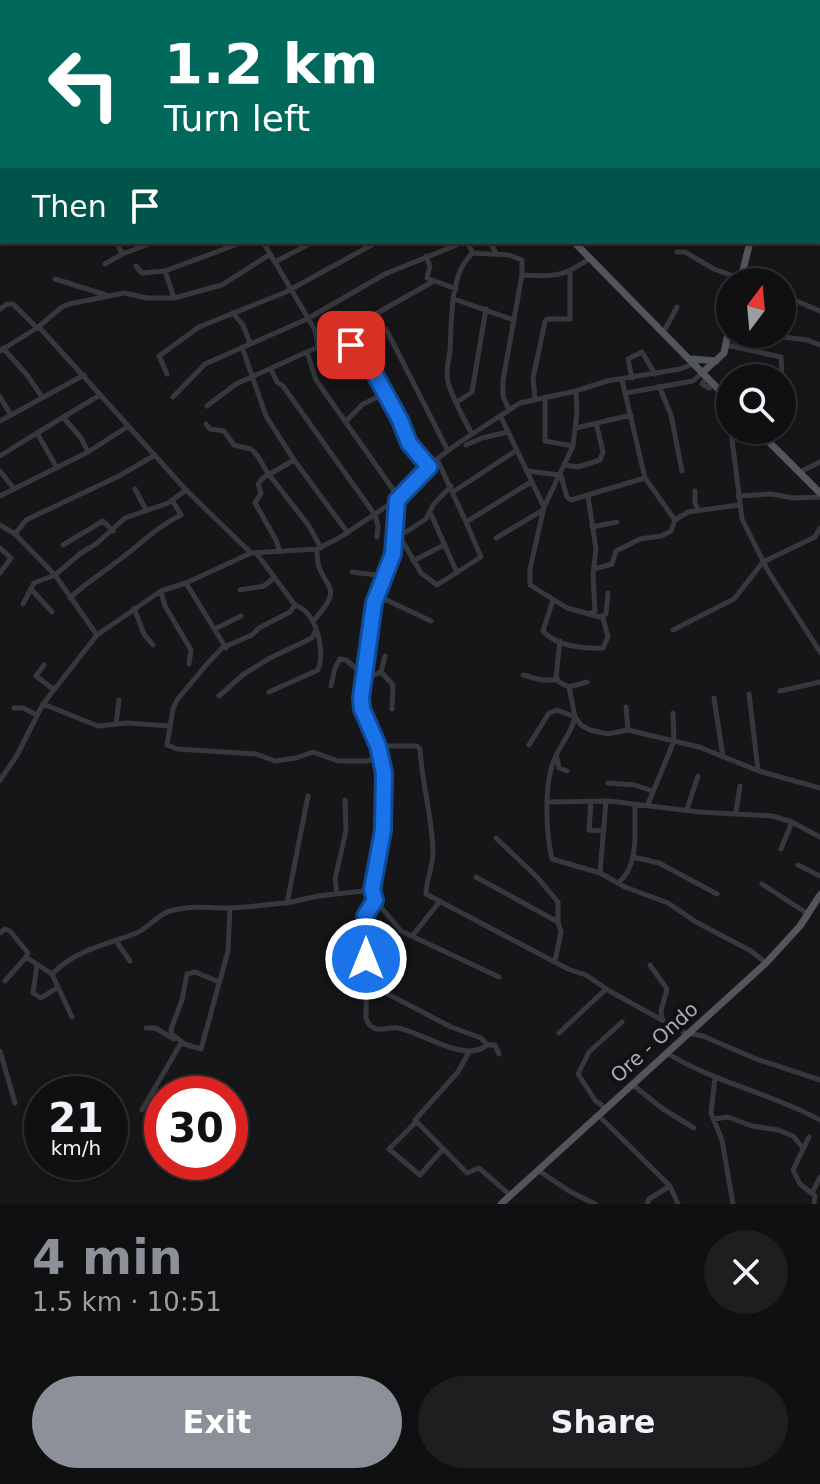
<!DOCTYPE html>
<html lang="en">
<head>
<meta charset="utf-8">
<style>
  body { margin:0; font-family:"DejaVu Sans",sans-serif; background:#1e1e20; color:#f1f3f6; height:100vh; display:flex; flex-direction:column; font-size:30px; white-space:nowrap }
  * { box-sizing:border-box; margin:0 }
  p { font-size:26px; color:#9c9d9f }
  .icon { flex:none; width:44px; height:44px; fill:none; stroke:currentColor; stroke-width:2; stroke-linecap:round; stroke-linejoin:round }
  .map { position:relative; height:1204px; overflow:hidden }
  .drawer { display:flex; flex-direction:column; background:#101012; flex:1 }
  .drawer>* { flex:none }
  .banner { position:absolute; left:0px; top:0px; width:820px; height:244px; box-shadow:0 2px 6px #0004,0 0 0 2px #303032; background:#00695c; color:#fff; overflow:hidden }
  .needle { width:52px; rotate:16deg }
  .buttons { position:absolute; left:716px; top:268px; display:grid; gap:16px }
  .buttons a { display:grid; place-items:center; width:80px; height:80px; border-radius:50%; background:#101012; box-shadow:0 2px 6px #0004,0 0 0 2px #303032; font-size:40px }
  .speed { position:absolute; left:24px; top:1076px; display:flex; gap:16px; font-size:40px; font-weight:700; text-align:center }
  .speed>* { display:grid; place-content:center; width:104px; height:104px; border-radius:50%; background:#101012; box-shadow:0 2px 6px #0004,0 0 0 2px #303032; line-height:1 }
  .speed small { font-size:20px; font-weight:400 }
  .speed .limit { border:12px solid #d22; background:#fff; color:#111 }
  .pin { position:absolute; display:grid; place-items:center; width:68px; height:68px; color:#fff; margin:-34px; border-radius:16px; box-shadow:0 4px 12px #0006 }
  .me { position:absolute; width:88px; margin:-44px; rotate:0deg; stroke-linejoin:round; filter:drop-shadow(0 0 6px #0008) }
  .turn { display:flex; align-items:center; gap:28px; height:168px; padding:0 32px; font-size:36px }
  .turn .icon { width:104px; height:104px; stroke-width:2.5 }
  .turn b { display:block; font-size:56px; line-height:68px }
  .then { display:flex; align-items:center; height:76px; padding:0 32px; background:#0003; gap:16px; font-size:30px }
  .round { display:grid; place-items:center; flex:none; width:84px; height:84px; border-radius:42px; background:#1e1e20 }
  .headline { display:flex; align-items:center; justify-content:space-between; height:136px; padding:0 32px }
  h1 { font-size:48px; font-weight:600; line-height:60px; color:#8c9099 }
  .action { display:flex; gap:16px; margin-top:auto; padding:16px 32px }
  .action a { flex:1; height:92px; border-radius:48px; background:#8c9099; color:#fff; font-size:32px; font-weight:600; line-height:92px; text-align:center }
  .action a+a { background:#1e1e20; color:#f1f3f6 }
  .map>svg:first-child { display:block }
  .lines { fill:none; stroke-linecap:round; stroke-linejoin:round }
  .minor { stroke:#37383d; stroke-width:5 }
  .major { stroke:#53555c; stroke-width:7 }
  .route-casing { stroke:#114b97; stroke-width:20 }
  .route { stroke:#1a73e8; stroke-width:14 }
  .labels { text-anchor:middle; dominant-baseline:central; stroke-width:8; stroke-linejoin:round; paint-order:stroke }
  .street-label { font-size:20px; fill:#a8adb8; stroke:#111113 }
</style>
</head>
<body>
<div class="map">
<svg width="820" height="1204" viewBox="0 0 820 1204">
  <rect width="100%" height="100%" fill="#161618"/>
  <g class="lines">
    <!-- minor -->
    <path class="minor" d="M162 0 164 2
      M228 0 230 2
      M503 0H518
      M798 0 806 2
      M75 2 77 0
      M188 2 190 0
      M549 2 553 0
      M669 2 670 0
      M818 5 820 6
      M818 32 820 33
      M0 53 2 55
      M116 242 122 253H125L154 242
      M467 242 473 253
      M490 242 496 253
      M677 252H685L714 269 750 282
      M426 256 430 266 427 278 456 289
      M275 262 313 242
      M105 264 124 253
      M136 266 142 273 165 271 243 242
      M165 271 174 298
      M522 275C553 277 564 277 590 258
      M55 279 106 295
      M782 295 820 311
      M454 299 514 320
      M0 309 7 304H13L37 328
      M233 313 243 325 250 343
      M39 327 186 490 251 553
      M386 329 448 451
      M342 333 432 282
      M663 333 677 307
      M760 334 807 340 820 345
      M317 339 325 342 340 333 345 335 372 369 397 414 409 443 429 467
      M325 342 352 372
      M726 345 781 357 782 377
      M242 347 266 416 294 460 348 533
      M3 348 27 375 42 397
      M0 351 37 328 62 307 69 304 124 293 147 298H174L222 285 269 255
      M307 352 316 380 399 498
      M271 369 277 382 283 386 375 515 378 526 377 537
      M167 374 159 356 199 327 286 292 377 242
      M632 378 628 359 642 352 655 374
      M706 378 702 384 709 388 714 385
      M659 386 671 415 682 471
      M576 391 577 412 573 446 544 507 530 569V585L567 608 600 617 606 614 608 593
      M626 393 693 381 702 373
      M0 397 11 415
      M173 397 205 364 307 319 385 274 464 242
      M545 397V441L573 446
      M535 399 533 378 545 322 547 319H570V272
      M457 402 472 392 486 309
      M207 406 236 384 318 347 315 330 263 242
      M63 417 81 438 88 452
      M501 417 544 507
      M0 421 84 375
      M345 422 363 404 384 394
      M730 423 742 519 768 571 820 652
      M206 424 210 429 224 431 234 445 251 449 257 455 267 472 309 526 321 548
      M576 428 631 415
      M37 433 100 395
      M472 434C463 417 453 400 448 382 445 371 449 361 450 350 452 322 449 272 473 253L509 255 522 260V275L503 380V396L509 410
      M466 445 482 438 508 432
      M0 456 37 433 57 468
      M437 459 466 522 531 482
      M565 465 578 467 600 460 603 452 596 423
      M0 471 14 489
      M527 471 560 475
      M800 472 820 462
      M561 476 567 497 571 500 645 478
      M135 489 146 510
      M695 491V503L699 511
      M453 492 517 450
      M0 496 88 452 127 427
      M588 496 596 549 593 574 595 611 589 614
      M738 496 771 494 793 498 820 497
      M397 501 393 554 374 603 361 698 362 709 378 746 384 773 383 830 372 890 375 900 401 931 499 977
      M431 514 457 573
      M675 520 688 512 739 505
      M0 525 15 534
      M592 527 617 522
      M396 530 421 573 437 585 481 557 466 522
      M398 531 406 532 426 519 433 505 451 486
      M496 538 543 510
      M63 545 103 521 113 531
      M0 548 11 558 0 573
      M280 552 276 540 255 503 261 493 258 484 263 478 294 460
      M257 554 295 605C316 612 326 650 318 670L269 692
      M413 561 444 545
      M594 569 612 564 616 551 640 539 661 536 671 531 675 520 645 478 622 380
      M352 572 384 576
      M186 583 226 648
      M31 589 52 612
      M240 590 264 586 274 578
      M161 592 165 606 191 650 189 664
      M376 595 431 621
      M70 598C84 584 100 575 115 563 138 547 156 527 181 515L172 500
      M553 600 543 631C556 646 583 649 603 648L608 637 603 618
      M23 604 34 583 55 575 81 553 96 544 125 518 168 503 186 490
      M295 605 290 612 259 628 252 635 222 648 207 664 177 700 173 709 167 745 177 749 256 754 275 761 296 758 313 752 338 761H367L380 757
      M134 608 144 634 153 645
      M313 621C350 581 317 590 317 552
      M215 629 241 616
      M673 630 734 599 763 562 815 537 820 528
      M97 635 55 575 15 534 26 520 119 476 155 455
      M560 641 556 677 559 682 569 687
      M44 665 36 676 54 690
      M381 672 393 685 392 709
      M523 675 541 680H557
      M362 680 381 672 385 656
      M331 686 335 668 340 659 346 660 364 675
      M569 687 575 717 581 725 590 730 608 734 628 730 674 741 699 747 759 771 820 788
      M569 687 587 682
      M780 691 820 682
      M749 694 758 770
      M219 696 244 674 270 658 312 638 315 632
      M714 698 723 757
      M43 704 98 726 127 723 170 726
      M626 707 628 730
      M14 708H23L37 715
      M116 724 119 700
      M529 745 549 713 557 710 575 717C572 733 558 747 553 763 544 788 546 833 552 859L600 873 625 887 668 903 696 922 751 951 766 963
      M378 746H417L420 749C422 784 432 816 433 851 433 867 426 881 426 894L568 969 586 975 608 990
      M557 758 559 768 567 771
      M0 780 16 757 43 704 97 635 161 591 186 583 251 553 317 549 339 538 399 498 437 459 457 444 520 403 576 391 607 381 680 369 693 364
      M608 783 635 785 652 791
      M591 801 589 830 604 831
      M549 802 609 801 699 812 772 816 792 822 820 837
      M648 804 674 741 673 713
      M687 809 698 776
      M736 812 740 786
      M496 838 537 877 558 902V922
      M781 849 792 822
      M633 857 659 863 717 894
      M798 865 820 876
      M600 873 606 801
      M476 877 558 922 561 932 555 961
      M619 882C640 865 634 830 635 805
      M762 884 808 914
      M337 894 335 879 346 831 345 800
      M375 900 365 916 367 928 366 1018C368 1023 369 1026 374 1028 381 1032 390 1026 398 1028 422 1032 465 1064 487 1045
      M287 903 318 896 372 890
      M0 933 5 929 10 931 28 953 26 957 52 974C76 950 104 945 134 934 149 929 156 915 170 911 189 905 206 908 225 908 246 908 267 904 287 903L308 796
      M413 935 440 901
      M119 939 118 944 130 961
      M366 959 395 950
      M37 965 33 993 41 998 58 987 52 974
      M650 965 667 989 661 1011 662 1019
      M5 981 26 957
      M58 987 72 1017
      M367 991H382L451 1027 481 1038 487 1045H495L499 1054
      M146 1028H155L174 1039
      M559 1033 606 989 687 1034
      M688 1033 703 1036 756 1059 820 1080
      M182 1042 172 1034 171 1029 182 1000 187 974 195 972 219 982
      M0 1051 15 1103
      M469 1052 458 1072 415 1120 467 1173 479 1168 510 1195
      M667 1053C715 1083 771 1093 820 1120
      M715 1078 711 1113 722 1140 733 1204
      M633 1085 663 1109 694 1128
      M605 1108 595 1100 578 1074 589 1052 622 1022
      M142 1110 181 1043 201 1049 228 951 230 908
      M598 1115 670 1186 678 1204
      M713 1119 728 1117 752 1126 778 1130 793 1136 803 1148
      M416 1122 389 1149 420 1175 443 1149
      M809 1137 793 1170 800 1184 815 1196 814 1204
      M538 1170 569 1191 595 1204
      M812 1193 820 1177
      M647 1204 649 1199 670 1186"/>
    <!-- major -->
    <path class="major" d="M365 0 366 2
      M766 0 767 2
      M574 242 730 401
      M740 282 750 242
      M692 359 716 361
      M702 373 724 353 730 324
      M757 430 820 493
      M501 1204 766 963 800 926 820 895"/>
  </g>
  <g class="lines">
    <!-- route casing -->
    <g class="route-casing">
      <path id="route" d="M351 345 372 369 400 420 409 443 429 467 397 500 393 554 374 603 361 698 362 709 378 746 384 773 383 830 372 890 375 900 365 916 367 928 366 959"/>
    </g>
    <!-- route -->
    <use href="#route" class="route"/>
  </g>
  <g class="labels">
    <!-- street labels -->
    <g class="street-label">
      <text transform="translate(654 1042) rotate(-42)">Ore - Ondo</text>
    </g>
  </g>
</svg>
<div class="buttons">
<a><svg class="needle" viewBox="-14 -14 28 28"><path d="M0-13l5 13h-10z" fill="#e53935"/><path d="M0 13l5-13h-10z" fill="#9c9d9f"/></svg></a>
<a><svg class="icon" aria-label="search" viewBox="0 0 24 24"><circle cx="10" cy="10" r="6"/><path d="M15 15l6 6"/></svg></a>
</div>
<div class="speed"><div>21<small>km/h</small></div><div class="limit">30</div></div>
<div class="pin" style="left:351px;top:345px;background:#d93025"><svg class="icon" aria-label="arrive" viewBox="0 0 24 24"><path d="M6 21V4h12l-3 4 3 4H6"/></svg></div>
<svg class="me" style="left:366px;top:959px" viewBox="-20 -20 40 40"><circle r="17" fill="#1a73e8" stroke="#fff" stroke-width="3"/><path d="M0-11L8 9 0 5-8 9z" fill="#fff"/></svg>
<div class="banner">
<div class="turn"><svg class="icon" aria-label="left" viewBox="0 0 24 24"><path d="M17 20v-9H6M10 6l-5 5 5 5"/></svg><div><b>1.2 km</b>Turn left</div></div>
<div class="then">Then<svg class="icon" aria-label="arrive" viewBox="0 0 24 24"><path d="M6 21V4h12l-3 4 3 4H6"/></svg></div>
</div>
</div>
<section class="drawer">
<div class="headline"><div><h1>4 min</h1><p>1.5 km · 10:51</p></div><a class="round"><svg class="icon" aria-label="close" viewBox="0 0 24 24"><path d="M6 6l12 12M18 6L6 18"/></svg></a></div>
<div class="action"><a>Exit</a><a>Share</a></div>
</section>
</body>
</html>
